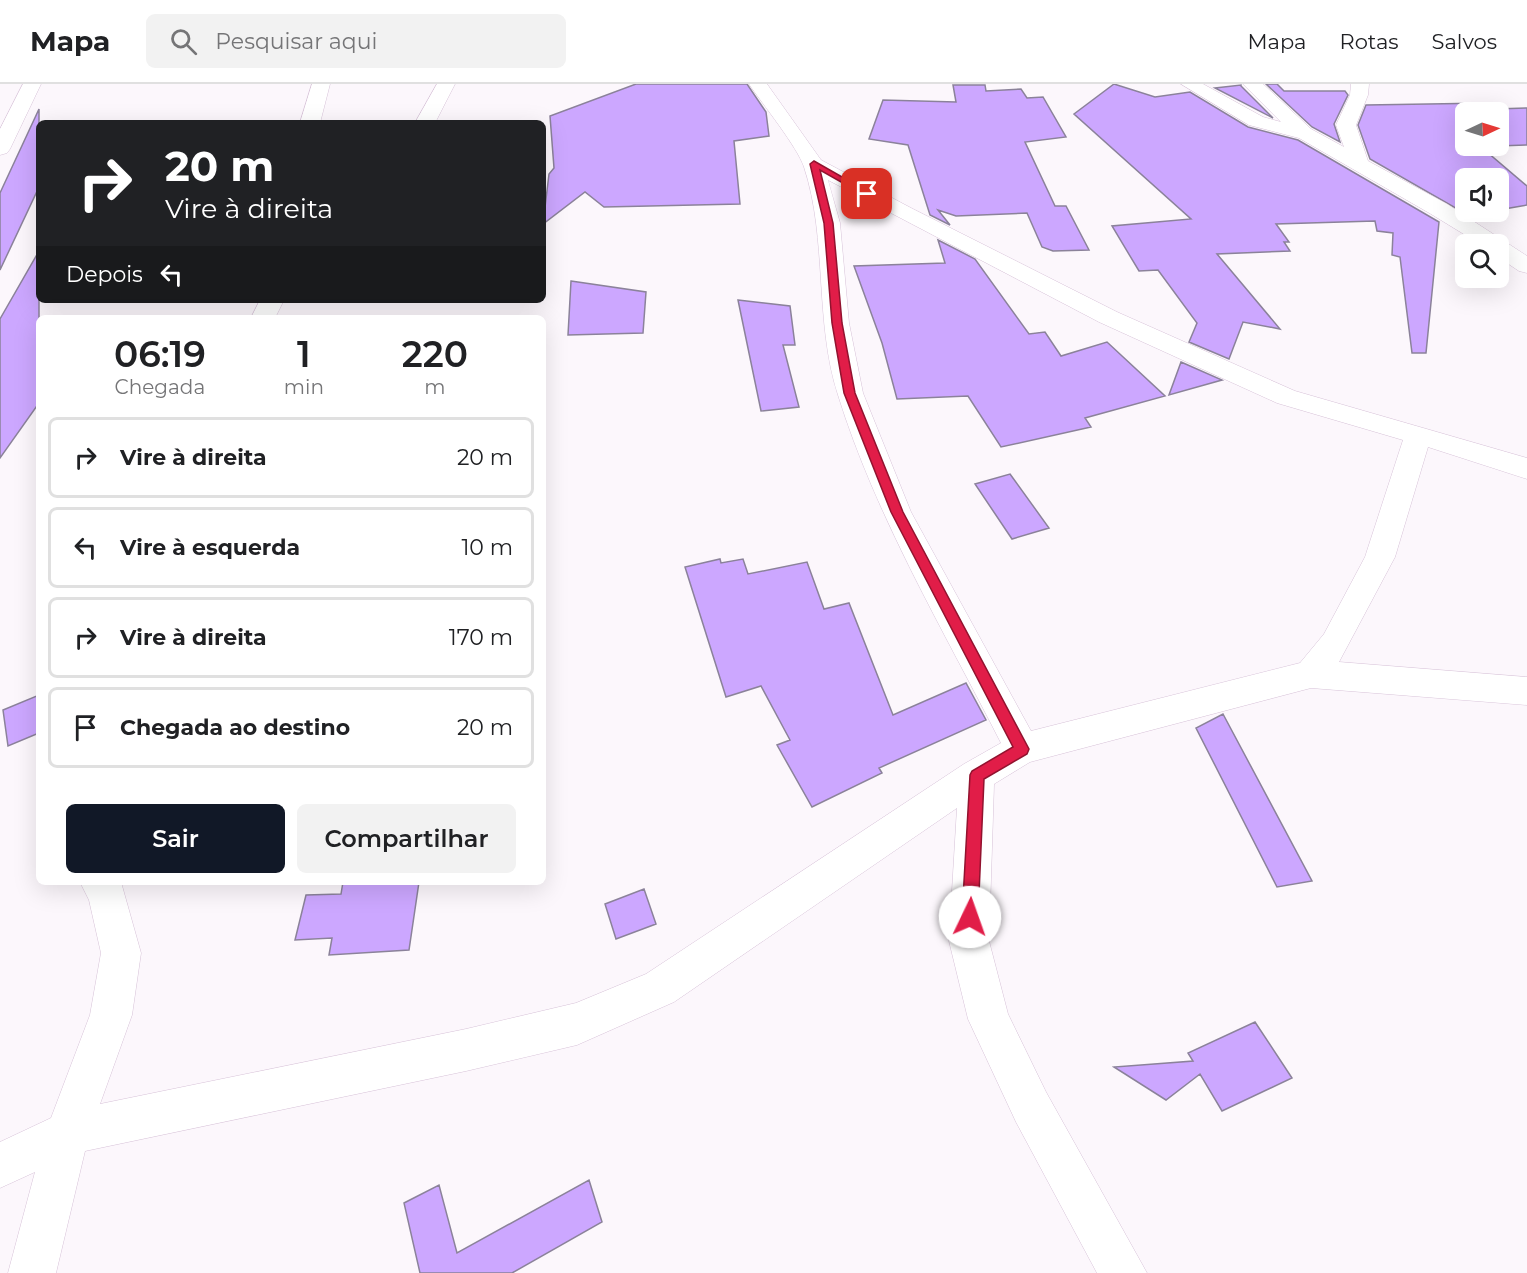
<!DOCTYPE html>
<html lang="pt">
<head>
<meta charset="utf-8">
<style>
  body { margin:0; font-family:Montserrat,sans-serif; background:#f2f2f2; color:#202124; height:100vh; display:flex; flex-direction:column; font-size:22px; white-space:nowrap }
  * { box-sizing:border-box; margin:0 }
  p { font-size:20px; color:#757577 }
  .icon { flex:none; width:33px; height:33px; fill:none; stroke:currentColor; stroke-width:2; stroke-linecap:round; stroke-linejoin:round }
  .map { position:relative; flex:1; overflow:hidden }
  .panel { position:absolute; left:36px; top:231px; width:510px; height:570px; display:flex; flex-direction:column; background:#fff; border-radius:9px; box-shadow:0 6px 24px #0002 }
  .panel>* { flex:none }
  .top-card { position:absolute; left:36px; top:36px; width:510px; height:183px; border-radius:9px; box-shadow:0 6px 24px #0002; background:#202124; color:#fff; overflow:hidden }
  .needle { width:39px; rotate:86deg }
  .fabs { position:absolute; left:1455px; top:18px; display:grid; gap:12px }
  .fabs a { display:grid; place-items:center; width:54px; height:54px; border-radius:9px; background:#fff; box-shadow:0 6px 24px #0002; font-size:30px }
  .pin { position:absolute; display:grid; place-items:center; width:51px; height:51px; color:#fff; margin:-26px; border-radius:12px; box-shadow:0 3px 9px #0006 }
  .me { position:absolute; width:66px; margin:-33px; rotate:3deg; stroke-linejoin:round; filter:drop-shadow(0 0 4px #0008) }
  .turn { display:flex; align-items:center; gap:21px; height:126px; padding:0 30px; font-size:27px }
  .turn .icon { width:78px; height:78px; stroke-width:2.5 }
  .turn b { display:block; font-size:42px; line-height:51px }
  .then { display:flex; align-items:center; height:57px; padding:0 30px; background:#0003; gap:12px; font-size:22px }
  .eta { display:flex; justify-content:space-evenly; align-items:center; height:102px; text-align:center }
  .eta b { font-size:36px; font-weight:600; line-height:42px }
  .cta { display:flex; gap:12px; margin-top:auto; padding:12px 30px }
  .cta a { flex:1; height:69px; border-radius:9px; background:#111827; color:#fff; font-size:24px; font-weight:600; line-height:69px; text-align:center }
  .cta a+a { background:#f2f2f2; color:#202124 }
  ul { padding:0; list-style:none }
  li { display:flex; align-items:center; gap:18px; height:81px; margin:0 12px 9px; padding:0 18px; border:3px solid #e0e0e0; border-radius:9px }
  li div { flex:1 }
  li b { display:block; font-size:22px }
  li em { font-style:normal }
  header { display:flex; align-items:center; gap:36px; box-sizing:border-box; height:84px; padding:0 30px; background:#fff; border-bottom:2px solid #e0e0e0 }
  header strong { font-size:28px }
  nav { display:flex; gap:33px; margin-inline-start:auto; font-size:21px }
  .search { width:420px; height:54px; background:#f2f2f2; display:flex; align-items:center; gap:15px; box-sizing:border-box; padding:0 21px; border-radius:9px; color:#757577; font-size:22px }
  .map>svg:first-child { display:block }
  .building { fill:#cca7ff; stroke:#8b829a; stroke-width:1.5 }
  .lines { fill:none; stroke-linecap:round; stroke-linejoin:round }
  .street-casing { stroke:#d7c2d8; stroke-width:1 }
  .street { fill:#fff; fill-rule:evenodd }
  .route { fill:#e11d48; stroke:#92132f; stroke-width:1.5 }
</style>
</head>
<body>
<header>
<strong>Mapa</strong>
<div class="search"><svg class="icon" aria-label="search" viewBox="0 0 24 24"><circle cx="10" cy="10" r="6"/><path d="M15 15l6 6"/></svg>Pesquisar aqui</div>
<nav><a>Mapa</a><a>Rotas</a><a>Salvos</a></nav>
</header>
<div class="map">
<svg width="1527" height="1189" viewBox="0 0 1527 1189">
  <rect width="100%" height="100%" fill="#fcf7fc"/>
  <!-- building -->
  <path class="building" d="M636 0H747L766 28 769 52 734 57 740 120 604 123 585 108 543 140 549 90 554 84 550 32Z
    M1114 0 1155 13 1190 8 1248 43 1298 56 1439 138 1426 269H1412L1400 173 1392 171 1393 149 1377 147 1375 137 1276 140 1289 158H1284L1290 167 1217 170 1280 245 1243 238 1229 275 1189 258 1197 239 1158 186 1139 187 1112 142 1191 135 1074 30Z
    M1266 0H1277L1284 7H1345L1348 11 1334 40 1340 58 1312 43Z
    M953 1H985L986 7 1021 5 1027 14 1043 13 1066 53 1025 58 1055 122H1066L1089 166 1053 167 1042 163 1027 129 956 132 938 126 950 141 930 131 908 61 869 55 883 16 956 18Z
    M1241 1V2L1273 34 1215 4Z
    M1490 19 1496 25 1527 24V61L1498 62V28H1466V62H1498H1480L1527 102V121L1498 126V94H1466V128H1480L1466 130 1370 75 1358 41 1366 21Z
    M39 25V103L0 186V109Z
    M938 156 975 175 1029 250 1045 248 1061 272 1107 258 1165 312 1085 334 1091 343 1001 363 968 312 897 315 882 259 854 182 945 179Z
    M39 167V319L0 374V235Z
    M571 197 646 208 643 249 568 251Z
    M738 216 790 222 795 261H783L799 323 761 327Z
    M1181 278 1222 296 1169 311Z
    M1010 390 1049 444 1012 455 975 400Z
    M720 475 721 479 743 475 748 490 807 478 824 525 849 519 893 631 966 599 986 636 879 684 882 689 812 723 777 661 790 656 761 602 726 613 685 483Z
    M39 611V649L8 662 3 626Z
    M1223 630 1312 797 1277 803 1196 644Z
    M343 798H419L409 866 329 871 332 854 295 856 306 811 341 810Z
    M644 805 656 840 616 855 605 820Z
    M1255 938 1292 994 1222 1027 1200 990 1166 1016 1114 983 1193 977 1188 969Z
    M589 1096 602 1138 512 1189H420L404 1119 439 1101 457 1169Z"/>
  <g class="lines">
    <!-- street casing -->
    <g class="street-casing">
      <path id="street" d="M23 0H41L10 65 7 69 0 71V45Z
        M312 0H330L320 39H300Z
        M437 0H455L435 39H415Z
        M749 0H767L821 76 911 124 1117 228 1295 307 1527 374V395L1428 363 1395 473 1339 578 1527 593V621L1311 604 1030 678 994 700 989 857 1008 930 1046 1008 1147 1189H1097L1016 1038 968 935 949 857 957 724 674 918 577 961 466 987 85 1067 56 1189H8L35 1088 0 1104V1058L51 1034 90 931 101 869 89 816 80 798H121L141 869 132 931 100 1020 466 945 576 919 646 890 964 680 1001 659C943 545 876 433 838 311 814 237 828 156 804 83 798 64 762 19 749 0ZM828 96 1099 238 1277 319 1403 356 1365 473 1324 550 1300 579 1031 647 911 428 863 309 849 239 840 139Z
        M1181 0H1203L1263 33 1281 38 1243 0H1263L1311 45 1344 63 1336 41 1350 11 1351 0H1369L1368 11 1356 41 1368 77 1447 120 1527 172V189L1519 187 1498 173V160H1480L1431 130 1299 54 1249 41Z
        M260 216H284L275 234H251Z"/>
    </g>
    <!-- street -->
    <use href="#street" class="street"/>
  </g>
  <!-- route -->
  <path class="route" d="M814 77 872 110 864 111 820 86 833 139 842 239 855 309 903 428 1029 665 1027 670 984 695 978 833 975 839 970 841 964 839 962 833 970 691 972 687 1013 663 891 428 844 309 832 239 824 139 810 80Z"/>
</svg>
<div class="fabs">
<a><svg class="needle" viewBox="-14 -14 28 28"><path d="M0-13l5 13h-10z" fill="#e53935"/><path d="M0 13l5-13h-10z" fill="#757577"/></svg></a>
<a><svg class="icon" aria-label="sound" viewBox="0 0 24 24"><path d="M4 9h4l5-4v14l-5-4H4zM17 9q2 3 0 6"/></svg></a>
<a><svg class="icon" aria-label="search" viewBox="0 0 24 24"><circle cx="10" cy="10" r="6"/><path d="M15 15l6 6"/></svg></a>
</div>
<div class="pin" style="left:867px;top:110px;background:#d93025"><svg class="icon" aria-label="arrive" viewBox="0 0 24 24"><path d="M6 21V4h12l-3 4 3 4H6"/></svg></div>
<svg class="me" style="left:970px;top:833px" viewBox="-20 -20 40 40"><circle r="19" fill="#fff"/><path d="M0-13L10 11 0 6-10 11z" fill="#e11d48"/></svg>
<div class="top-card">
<div class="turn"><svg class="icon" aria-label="right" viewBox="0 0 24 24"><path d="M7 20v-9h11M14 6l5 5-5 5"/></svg><div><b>20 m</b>Vire à direita</div></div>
<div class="then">Depois<svg class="icon" aria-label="left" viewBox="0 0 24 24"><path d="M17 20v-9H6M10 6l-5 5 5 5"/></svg></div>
</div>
<section class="panel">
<div class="eta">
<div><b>06:19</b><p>Chegada</p></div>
<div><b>1</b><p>min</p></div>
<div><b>220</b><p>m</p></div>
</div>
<ul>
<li><svg class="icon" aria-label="right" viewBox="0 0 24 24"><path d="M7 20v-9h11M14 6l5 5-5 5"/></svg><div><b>Vire à direita</b></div><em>20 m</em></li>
<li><svg class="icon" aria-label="left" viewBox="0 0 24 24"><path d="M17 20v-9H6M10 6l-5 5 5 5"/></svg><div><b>Vire à esquerda</b></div><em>10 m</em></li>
<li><svg class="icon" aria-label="right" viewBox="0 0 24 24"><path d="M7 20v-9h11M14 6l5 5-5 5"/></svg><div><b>Vire à direita</b></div><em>170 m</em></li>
<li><svg class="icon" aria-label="arrive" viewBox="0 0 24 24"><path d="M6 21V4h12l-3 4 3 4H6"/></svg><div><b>Chegada ao destino</b></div><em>20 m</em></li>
</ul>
<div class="cta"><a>Sair</a><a>Compartilhar</a></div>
</section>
</div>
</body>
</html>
